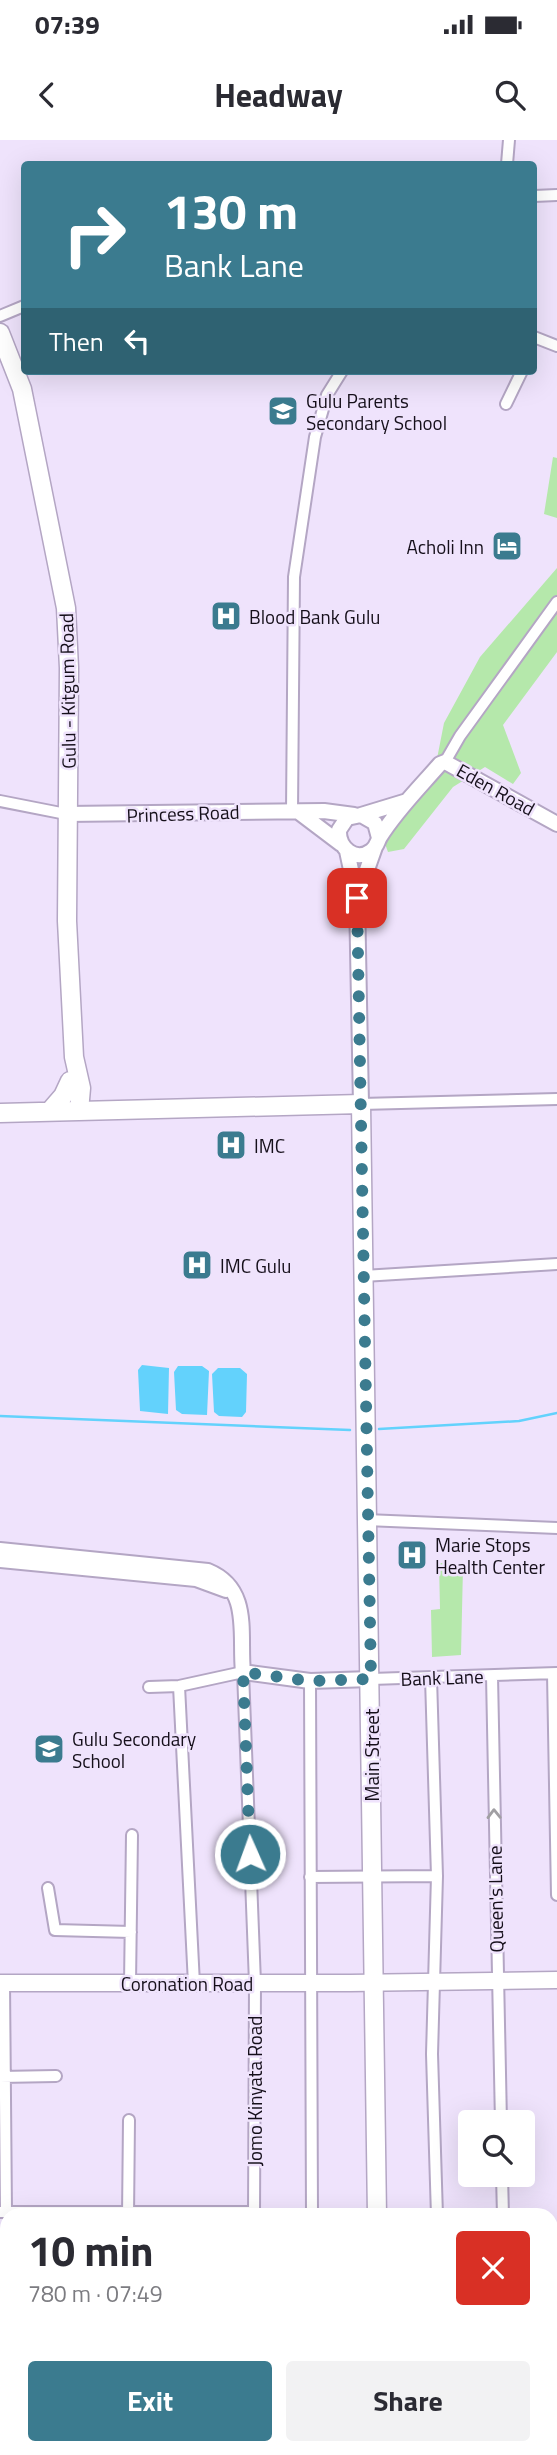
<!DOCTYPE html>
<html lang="en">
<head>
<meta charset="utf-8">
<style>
  body { margin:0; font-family:"Titillium Web",sans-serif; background:#f2f2f3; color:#2b2b33; height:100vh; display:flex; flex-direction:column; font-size:26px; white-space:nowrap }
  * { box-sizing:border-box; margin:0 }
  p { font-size:23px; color:#7c7c81 }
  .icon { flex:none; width:38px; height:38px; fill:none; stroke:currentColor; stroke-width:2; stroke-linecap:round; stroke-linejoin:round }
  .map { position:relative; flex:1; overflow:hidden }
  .sheet { position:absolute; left:0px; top:2068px; width:558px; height:247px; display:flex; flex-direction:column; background:#fff; border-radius:21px 21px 0 0; box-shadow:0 7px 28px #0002 }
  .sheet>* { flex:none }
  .guide { position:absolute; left:21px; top:21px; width:516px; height:214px; border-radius:7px; box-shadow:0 7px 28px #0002; background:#3b7b8f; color:#fff; overflow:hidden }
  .tools { position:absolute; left:458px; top:1970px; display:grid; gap:14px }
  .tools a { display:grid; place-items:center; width:77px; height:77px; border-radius:7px; background:#fff; box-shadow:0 7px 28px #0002; font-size:35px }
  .pin { position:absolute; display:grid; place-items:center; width:60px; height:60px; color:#fff; margin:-30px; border-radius:14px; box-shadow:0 4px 10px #0006 }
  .me { position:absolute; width:77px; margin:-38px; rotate:358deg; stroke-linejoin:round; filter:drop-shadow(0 0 5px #0008) }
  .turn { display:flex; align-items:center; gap:24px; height:147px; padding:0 28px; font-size:32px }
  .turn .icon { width:91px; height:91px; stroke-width:2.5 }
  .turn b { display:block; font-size:49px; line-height:60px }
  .then { display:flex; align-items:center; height:66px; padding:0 28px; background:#0003; gap:14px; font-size:26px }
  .round { display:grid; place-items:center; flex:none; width:74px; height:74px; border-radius:7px; background:#f2f2f3 }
  .head { display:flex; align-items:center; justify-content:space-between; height:119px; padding:0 28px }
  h1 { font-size:42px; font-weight:700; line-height:52px }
  .button { display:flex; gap:14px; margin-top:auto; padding:14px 28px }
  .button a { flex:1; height:80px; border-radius:7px; background:#3b7b8f; color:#fff; font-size:28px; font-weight:700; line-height:80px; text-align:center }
  .button a+a { background:#f2f2f3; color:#2b2b33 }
  .status { display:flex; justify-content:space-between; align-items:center; height:49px; padding:0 35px; background:#fff; direction:ltr }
  .status svg { height:19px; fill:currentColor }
  header { display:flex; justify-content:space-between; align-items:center; height:91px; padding:0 28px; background:#fff; font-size:32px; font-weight:700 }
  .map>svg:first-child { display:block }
  .green { fill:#b5e8ab }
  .water { fill:#63d2fc }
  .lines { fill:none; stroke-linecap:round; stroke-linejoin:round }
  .stream { stroke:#63d2fc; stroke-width:2.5 }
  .minor-casing { stroke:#b4a6c4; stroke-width:14 }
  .tertiary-casing { stroke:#b4a6c4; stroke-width:18 }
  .secondary-casing { stroke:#b4a6c4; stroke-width:19 }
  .primary-casing { stroke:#b4a6c4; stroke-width:21 }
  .minor { stroke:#fff; stroke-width:10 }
  .tertiary { stroke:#fff; stroke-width:14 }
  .secondary { stroke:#fff; stroke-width:16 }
  .primary { stroke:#fff; stroke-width:18 }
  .oneway { stroke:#a19fa3 }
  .route { stroke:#3b7b8f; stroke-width:12; stroke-dasharray:0 21.6 }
  .labels { text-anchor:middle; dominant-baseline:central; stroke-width:5; stroke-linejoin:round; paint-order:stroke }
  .poi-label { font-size:19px; fill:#150f1a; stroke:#efe3fc; text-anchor:start }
  .street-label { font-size:19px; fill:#150f1a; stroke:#efe3fc }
</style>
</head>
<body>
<div class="status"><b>07:39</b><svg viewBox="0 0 49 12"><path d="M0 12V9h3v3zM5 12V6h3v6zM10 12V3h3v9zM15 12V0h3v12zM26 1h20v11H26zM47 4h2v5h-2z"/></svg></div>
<header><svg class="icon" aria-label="back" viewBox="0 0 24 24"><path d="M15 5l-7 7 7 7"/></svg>Headway<svg class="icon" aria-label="search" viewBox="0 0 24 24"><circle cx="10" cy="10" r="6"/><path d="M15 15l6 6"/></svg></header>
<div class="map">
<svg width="557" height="2315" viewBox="0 0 557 2315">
  <rect width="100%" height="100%" fill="#efe3fc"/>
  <!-- green -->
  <path class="green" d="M553 317 557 318V378L544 374Z
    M557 428V512L503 585 521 633 513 644 485 627 453 647 404 709 388 712 384 701 434 634 444 583 480 517Z
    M439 1423H457L463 1427 461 1515 432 1517 431 1470 440 1469Z"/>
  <!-- water -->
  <path class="water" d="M142 1225 169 1228 168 1274 140 1271 138 1230Z
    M178 1226H202L209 1231 207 1275 182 1274 176 1270 174 1232Z
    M218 1228H240L247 1234 246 1272 242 1277 219 1276 214 1272 212 1234Z"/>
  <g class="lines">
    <!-- stream -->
    <path class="stream" d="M0 1276 350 1290
      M379 1289 519 1281 557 1273"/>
    <!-- minor casing -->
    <g class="minor-casing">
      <path id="minor" d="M507 24 509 0
        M534 56 557 55
        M0 176 24 166
        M534 197 557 206
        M506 264 522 231
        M445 622 460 596 557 462
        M0 661 66 674
        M292 671 294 437 315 297 327 255 342 231
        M361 964 557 959
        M363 1136 557 1124
        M366 1380 557 1388
        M553 1534 557 1755
        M492 1536 501 1983
        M431 1538 437 1736 432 1914 437 2076
        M371 1539 557 1533
        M310 1541 312 2076
        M179 1546 194 1844
        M149 1547 179 1546 243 1532 255 1843 254 2076
        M310 1737 437 1736
        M48 1748 55 1790 131 1792
        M4 1843 6 2072
        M130 1843 132 1695
        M0 1937 56 1936
        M502 2035 503 2076
        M0 2072H254
        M128 2076 129 1980
        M551 2142H557
        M551 2154H557
        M0 2165H7
        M551 2264H557
        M172 2308 173 2315"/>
    </g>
    <!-- tertiary casing -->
    <g class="tertiary-casing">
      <path id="tertiary" d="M300 673 341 704
        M66 674 324 671 354 675
        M361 675 407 661
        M379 698 375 683 361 675 347 678 339 690C338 707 355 723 371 711 377 707 377 702 380 697 396 671 420 647 440 624L445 622 557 684
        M347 711 357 758 361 964
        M357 758 375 707
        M0 1410 208 1431C252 1449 239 1495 243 1532L310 1541 371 1539
        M0 1420 196 1439 226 1450"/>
    </g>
    <!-- secondary casing -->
    <g class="secondary-casing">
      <path id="secondary" d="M0 1843H350L557 1840"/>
    </g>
    <!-- primary casing -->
    <g class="primary-casing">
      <path id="primary" d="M0 193 22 249 66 468 69 528 67 781 74 917 81 948 79 971
        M50 971 63 956 70 941
        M0 973 361 964 377 2076
        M385 2308 386 2315"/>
    </g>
    <!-- minor -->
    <use href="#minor" class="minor"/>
    <!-- tertiary -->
    <use href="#tertiary" class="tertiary"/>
    <!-- secondary -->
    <use href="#secondary" class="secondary"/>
    <!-- primary -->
    <use href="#primary" class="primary"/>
  </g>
  <!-- one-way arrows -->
  <defs><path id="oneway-chevron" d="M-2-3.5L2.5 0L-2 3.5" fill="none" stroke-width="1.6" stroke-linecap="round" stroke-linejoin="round" transform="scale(1.75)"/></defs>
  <use class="oneway" href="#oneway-chevron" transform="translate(494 1674) rotate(-91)"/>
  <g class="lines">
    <!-- route -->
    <path class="route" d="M250 1714 243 1532 310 1541 371 1539 357 758"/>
  </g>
  <!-- icons -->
  <defs>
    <g id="school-square" transform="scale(1.575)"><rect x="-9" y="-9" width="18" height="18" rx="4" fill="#3b7b8f" stroke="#efe3fc"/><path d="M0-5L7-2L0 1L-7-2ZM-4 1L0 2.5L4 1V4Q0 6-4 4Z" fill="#fff"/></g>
    <g id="hotel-square" transform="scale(1.575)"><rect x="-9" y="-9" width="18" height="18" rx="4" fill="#3b7b8f" stroke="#efe3fc"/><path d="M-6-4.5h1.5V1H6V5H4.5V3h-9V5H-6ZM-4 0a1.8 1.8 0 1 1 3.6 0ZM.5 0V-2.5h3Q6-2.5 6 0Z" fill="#fff"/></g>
    <g id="hospital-square" transform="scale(1.575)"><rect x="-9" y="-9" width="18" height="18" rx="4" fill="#3b7b8f" stroke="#efe3fc"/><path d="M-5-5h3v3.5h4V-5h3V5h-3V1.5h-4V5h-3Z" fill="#fff"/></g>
  </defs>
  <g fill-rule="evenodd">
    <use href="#school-square" x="283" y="271"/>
    <use href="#hotel-square" x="507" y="406"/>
    <use href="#hospital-square" x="226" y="476"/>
    <use href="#hospital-square" x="231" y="1005"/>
    <use href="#hospital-square" x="197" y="1125"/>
    <use href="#hospital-square" x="412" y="1415"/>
    <use href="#school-square" x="49" y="1609"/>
  </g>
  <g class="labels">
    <!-- poi labels -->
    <g class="poi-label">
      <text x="306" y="260">Gulu Parents<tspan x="306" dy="22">Secondary School</tspan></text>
      <text x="484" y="406" text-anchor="end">Acholi Inn</text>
      <text x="249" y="476">Blood Bank Gulu</text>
      <text x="254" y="1005">IMC</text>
      <text x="220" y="1125">IMC Gulu</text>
      <text x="435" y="1404">Marie Stops<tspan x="435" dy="22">Health Center</tspan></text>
      <text x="72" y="1598">Gulu Secondary<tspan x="72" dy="22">School</tspan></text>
    </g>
    <!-- street labels -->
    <g class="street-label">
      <text transform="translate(67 551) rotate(-91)">Gulu - Kitgum Road</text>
      <text transform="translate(496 649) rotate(29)">Eden Road</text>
      <text transform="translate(183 673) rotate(-2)">Princess Road</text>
      <text transform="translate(442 1537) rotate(-2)">Bank Lane</text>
      <text transform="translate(371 1615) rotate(-90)">Main Street</text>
      <text transform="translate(495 1759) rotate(-91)">Queen's Lane</text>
      <text x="187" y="1843">Coronation Road</text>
      <text transform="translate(254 1951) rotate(-90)">Jomo Kinyata Road</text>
    </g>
  </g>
</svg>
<div class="tools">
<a><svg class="icon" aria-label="search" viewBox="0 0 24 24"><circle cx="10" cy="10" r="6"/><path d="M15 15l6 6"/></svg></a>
</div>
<div class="pin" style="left:357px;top:758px;background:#d93025"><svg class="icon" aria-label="arrive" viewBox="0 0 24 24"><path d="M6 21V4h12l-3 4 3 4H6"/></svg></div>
<svg class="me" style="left:250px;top:1714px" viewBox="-20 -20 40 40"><circle r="17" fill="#3b7b8f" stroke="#fff" stroke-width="3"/><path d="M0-11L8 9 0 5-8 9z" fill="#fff"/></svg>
<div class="guide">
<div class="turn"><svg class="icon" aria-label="right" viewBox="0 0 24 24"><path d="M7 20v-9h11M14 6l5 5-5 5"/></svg><div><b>130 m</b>Bank Lane</div></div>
<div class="then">Then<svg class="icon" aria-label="left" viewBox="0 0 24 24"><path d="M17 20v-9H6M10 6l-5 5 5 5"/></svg></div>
</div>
<section class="sheet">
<div class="head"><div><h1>10 min</h1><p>780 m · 07:49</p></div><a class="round" style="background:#d93025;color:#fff"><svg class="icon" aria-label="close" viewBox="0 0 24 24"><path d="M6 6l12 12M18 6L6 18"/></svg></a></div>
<div class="button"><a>Exit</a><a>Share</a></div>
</section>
</div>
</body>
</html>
